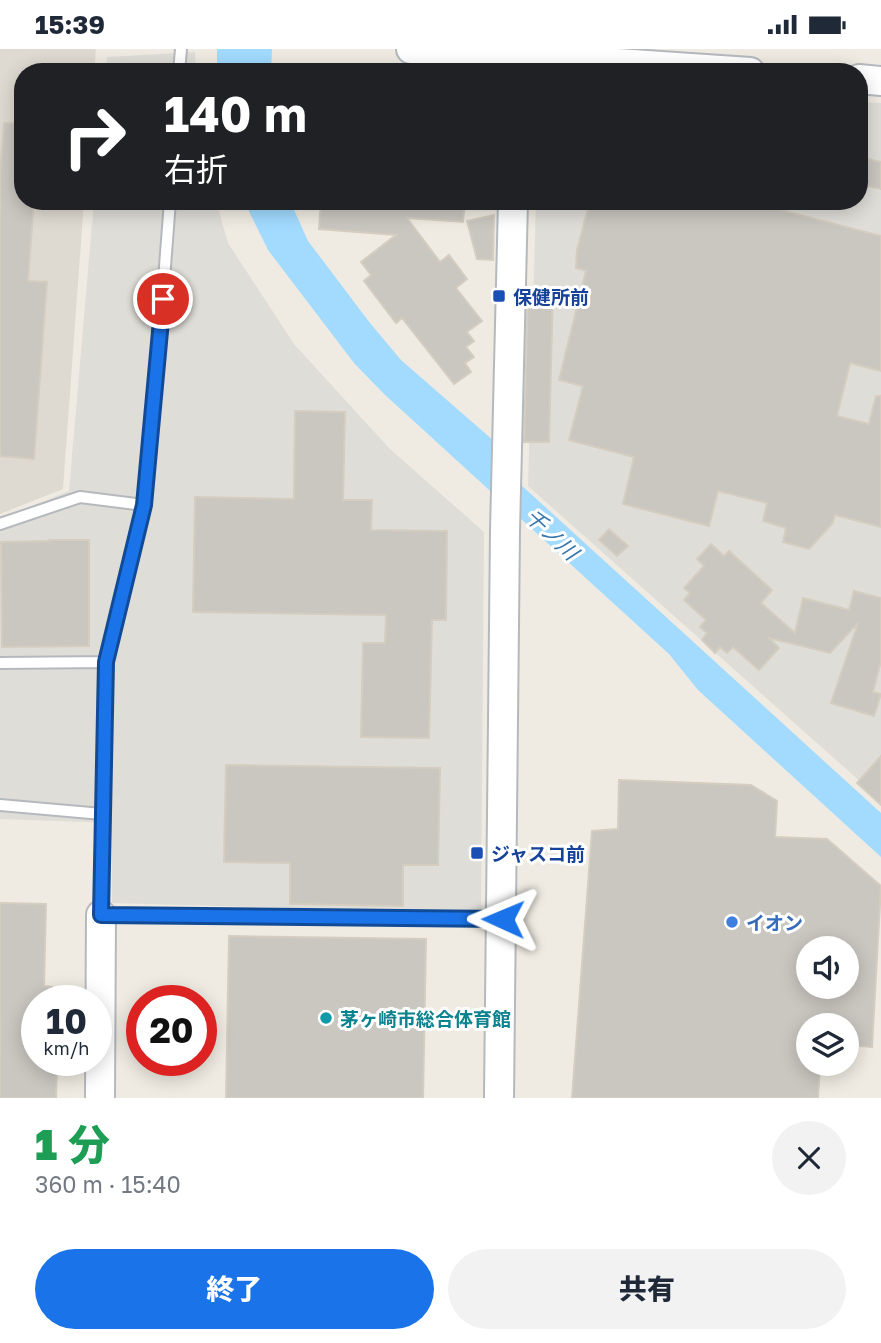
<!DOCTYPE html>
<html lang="ja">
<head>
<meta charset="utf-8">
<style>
  body { margin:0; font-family:"Golos Text","Noto Sans JP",sans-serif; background:#f2f2f3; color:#1f2937; height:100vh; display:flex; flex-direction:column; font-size:26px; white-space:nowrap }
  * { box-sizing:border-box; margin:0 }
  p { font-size:23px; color:#747a83 }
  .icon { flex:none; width:38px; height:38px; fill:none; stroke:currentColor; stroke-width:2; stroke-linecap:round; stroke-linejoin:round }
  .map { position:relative; height:1049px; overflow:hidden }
  .side { display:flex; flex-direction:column; background:#fff; flex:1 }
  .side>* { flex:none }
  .top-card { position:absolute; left:14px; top:14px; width:854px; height:147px; border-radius:28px; box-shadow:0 4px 18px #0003; background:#202124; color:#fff; overflow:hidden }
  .fabs { position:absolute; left:796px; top:887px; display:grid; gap:14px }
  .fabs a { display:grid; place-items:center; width:63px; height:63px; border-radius:50%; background:#fff; box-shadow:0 4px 18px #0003; font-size:35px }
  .speed { position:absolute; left:21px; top:936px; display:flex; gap:14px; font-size:35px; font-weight:700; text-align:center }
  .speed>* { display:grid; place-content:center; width:91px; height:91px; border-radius:50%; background:#fff; box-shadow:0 4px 18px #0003; line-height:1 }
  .speed small { font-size:18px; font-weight:400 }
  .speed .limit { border:10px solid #d22; background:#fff; color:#111 }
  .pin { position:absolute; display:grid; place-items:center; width:60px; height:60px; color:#fff; margin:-30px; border:4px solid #fff; border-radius:50%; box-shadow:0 2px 7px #0007 }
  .me { position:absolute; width:77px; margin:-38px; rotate:271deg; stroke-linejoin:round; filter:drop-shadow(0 0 5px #0008) }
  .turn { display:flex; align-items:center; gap:24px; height:147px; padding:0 35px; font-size:32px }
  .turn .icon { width:91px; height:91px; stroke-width:2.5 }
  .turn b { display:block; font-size:49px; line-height:60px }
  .round { display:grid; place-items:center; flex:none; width:74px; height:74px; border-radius:37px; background:#f2f2f3 }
  .overview { display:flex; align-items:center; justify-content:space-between; height:119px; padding:0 35px }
  h1 { font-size:42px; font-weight:800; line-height:52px; color:#1e9e55 }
  .primary-button { display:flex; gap:14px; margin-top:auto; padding:14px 35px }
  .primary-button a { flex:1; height:80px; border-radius:42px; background:#1a73e8; color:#fff; font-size:28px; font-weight:800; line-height:80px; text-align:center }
  .primary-button a+a { background:#f2f2f3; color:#1f2937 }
  .status { display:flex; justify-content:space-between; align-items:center; height:49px; padding:0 35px; background:#fff; direction:ltr }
  .status svg { height:19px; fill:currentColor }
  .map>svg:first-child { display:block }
  .industrial { fill:#dfddd7 }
  .education { fill:#dfdad1 }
  .water { fill:#a2dbff }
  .building { fill:#cac6c0; stroke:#d4cdc0; stroke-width:2; fill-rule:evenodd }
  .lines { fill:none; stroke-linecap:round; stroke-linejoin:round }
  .service-casing { stroke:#b5b9be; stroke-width:14 }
  .tertiary-casing { stroke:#b5b9be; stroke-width:32 }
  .service { stroke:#fff; stroke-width:10 }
  .tertiary { stroke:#fff; stroke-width:28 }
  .route-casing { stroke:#114b97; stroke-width:18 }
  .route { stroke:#1a73e8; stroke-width:12 }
  .transit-dot { fill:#1a4fb4; stroke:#fff; stroke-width:2.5 }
  .shop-dot { fill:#3f7fe0; stroke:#fff; stroke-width:2.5 }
  .culture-dot { fill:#0f9aa8; stroke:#fff; stroke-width:2.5 }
  .labels { text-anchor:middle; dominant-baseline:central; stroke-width:6; stroke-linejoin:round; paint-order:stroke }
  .transit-label { font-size:19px; font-weight:bold; fill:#164399; stroke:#fff; text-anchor:start }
  .shop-label { font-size:19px; font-weight:bold; fill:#366cbe; stroke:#fff; text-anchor:start }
  .culture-label { font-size:19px; font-weight:bold; fill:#0d838f; stroke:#fff; text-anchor:start }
  .water-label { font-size:21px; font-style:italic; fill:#3676ae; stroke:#fff }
</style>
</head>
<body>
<div class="status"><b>15:39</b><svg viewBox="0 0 49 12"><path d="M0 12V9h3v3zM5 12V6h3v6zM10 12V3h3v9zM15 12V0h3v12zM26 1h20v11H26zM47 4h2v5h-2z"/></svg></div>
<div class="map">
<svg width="881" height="1049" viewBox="0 0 881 1049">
  <rect width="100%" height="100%" fill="#efebe2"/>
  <!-- industrial -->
  <path class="industrial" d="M195 3 196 23H106L107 8Z
    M859 53 881 54V751L528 437 536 152H859Z
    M94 152H216L228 194 294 295 390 400 484 483 481 864 112 854V774L0 770V470L69 442Z"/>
  <!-- education -->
  <path class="education" d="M0 0H96L94 23H23V152H84L63 440 0 465Z"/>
  <!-- water -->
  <path class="water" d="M217 0H272L271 23H217Z
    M244 152H290L308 192 370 274 401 311 518 413 520 435 881 764V808L698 641 669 605 384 345 354 314 268 201Z"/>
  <!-- building -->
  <path class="building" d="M4 74 23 75V152H34L28 232 47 233 34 410 0 407V123Z
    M859 108 881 113V140L859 135Z
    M321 152H465L463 173 407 169 440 213 449 206 467 230 456 239 482 272 467 283 474 292 466 298 474 308 465 314 471 323 454 335 402 269 396 274 364 232 371 226 361 213 396 186 319 180Z
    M590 152H746L881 187V322L850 314 837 367 869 375 876 347H881V478L835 466 832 475 809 500 783 493 786 479 763 472 767 454 718 442 709 477 623 455 634 408 569 391 583 337 559 331 586 222 576 219 577 201Z
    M494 166 493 211 477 210 467 172Z
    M528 239 553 240 549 393H524Z
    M295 362 345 363 343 451H372L371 481 447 482 446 571H432L429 689 361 688 363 594H385L386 566 193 563 195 448 294 450Z
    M609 480 628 497 617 507 599 491Z
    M49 491H89V597L2 598 1 493 49 492Z
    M711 495 724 507 729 502 772 541 761 554 795 584 803 549 849 561 854 542 881 549V612L873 643 881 645 874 667 831 654 858 574 830 604 769 589 779 599 759 621 733 598 727 604 720 598 715 604 702 591 707 584 700 578 706 571 684 551 690 544 684 539 704 517 697 510Z
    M881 707V756L857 734Z
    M226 716 440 719 438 816H403V857L290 855V814L224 813Z
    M619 731 751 736 777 752 775 788 827 790 881 837 872 998 847 996V976H808V1015H820L818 1049H572L592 782 618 780ZM808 900H847V938H808Z
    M0 854 46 855 44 937 52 938V952H37V1012H57L56 1049H0Z
    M229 887 426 890 423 1049H226Z"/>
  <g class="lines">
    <!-- service casing -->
    <g class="service-casing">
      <path id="service" d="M179 23 181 0
        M170 152 157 322 144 456 106 613 101 866 500 870
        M0 475 80 448 144 456
        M0 614 106 613
        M0 756 102 765"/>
    </g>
    <!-- tertiary casing -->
    <g class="tertiary-casing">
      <path id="tertiary" d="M411 0 750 23
        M859 30 881 32
        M100 1049 101 866
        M499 1049 505 482 513 152"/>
    </g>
    <!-- service -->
    <use href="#service" class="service"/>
    <!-- tertiary -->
    <use href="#tertiary" class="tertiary"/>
  </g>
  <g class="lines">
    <!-- route casing -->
    <g class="route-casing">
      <path id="route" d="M163 250 144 456 106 613 101 866 503 870"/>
    </g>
    <!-- route -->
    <use href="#route" class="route"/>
  </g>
  <!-- markers -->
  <g class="transit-dot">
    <rect x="492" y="240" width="14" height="14" rx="3.5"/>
    <rect x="470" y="797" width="14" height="14" rx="3.5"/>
  </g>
  <circle class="shop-dot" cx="732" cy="873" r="7"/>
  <circle class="culture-dot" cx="326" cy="969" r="7"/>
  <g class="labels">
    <!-- transit labels -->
    <g class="transit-label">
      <text x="513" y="247">保健所前</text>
      <text x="491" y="804">ジャスコ前</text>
    </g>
    <!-- shop labels -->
    <g class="shop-label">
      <text x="746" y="873">イオン</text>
    </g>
    <!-- culture labels -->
    <g class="culture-label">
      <text x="340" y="969">茅ヶ崎市総合体育館</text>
    </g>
    <!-- water labels -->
    <g class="water-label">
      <text transform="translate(552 485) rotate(43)">千ノ川</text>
    </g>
  </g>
</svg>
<div class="fabs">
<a><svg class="icon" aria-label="sound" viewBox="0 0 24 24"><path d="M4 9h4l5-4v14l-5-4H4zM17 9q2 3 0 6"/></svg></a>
<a><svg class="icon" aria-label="layers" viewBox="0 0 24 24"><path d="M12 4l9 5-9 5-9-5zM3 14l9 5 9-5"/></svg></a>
</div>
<div class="speed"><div>10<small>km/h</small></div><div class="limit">20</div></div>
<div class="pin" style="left:163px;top:250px;background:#d93025"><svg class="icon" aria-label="arrive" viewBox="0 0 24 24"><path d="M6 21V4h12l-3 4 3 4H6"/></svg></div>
<svg class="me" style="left:503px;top:870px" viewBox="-20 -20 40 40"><path d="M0-17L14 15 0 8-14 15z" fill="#1a73e8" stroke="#fff" stroke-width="4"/></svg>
<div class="top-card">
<div class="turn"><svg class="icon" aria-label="right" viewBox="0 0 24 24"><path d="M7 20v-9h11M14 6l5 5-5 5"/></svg><div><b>140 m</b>右折</div></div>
</div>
</div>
<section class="side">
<div class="overview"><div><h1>1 分</h1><p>360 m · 15:40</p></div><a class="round"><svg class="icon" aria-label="close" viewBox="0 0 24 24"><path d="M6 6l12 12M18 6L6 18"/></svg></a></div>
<div class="primary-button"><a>終了</a><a>共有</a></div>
</section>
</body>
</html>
